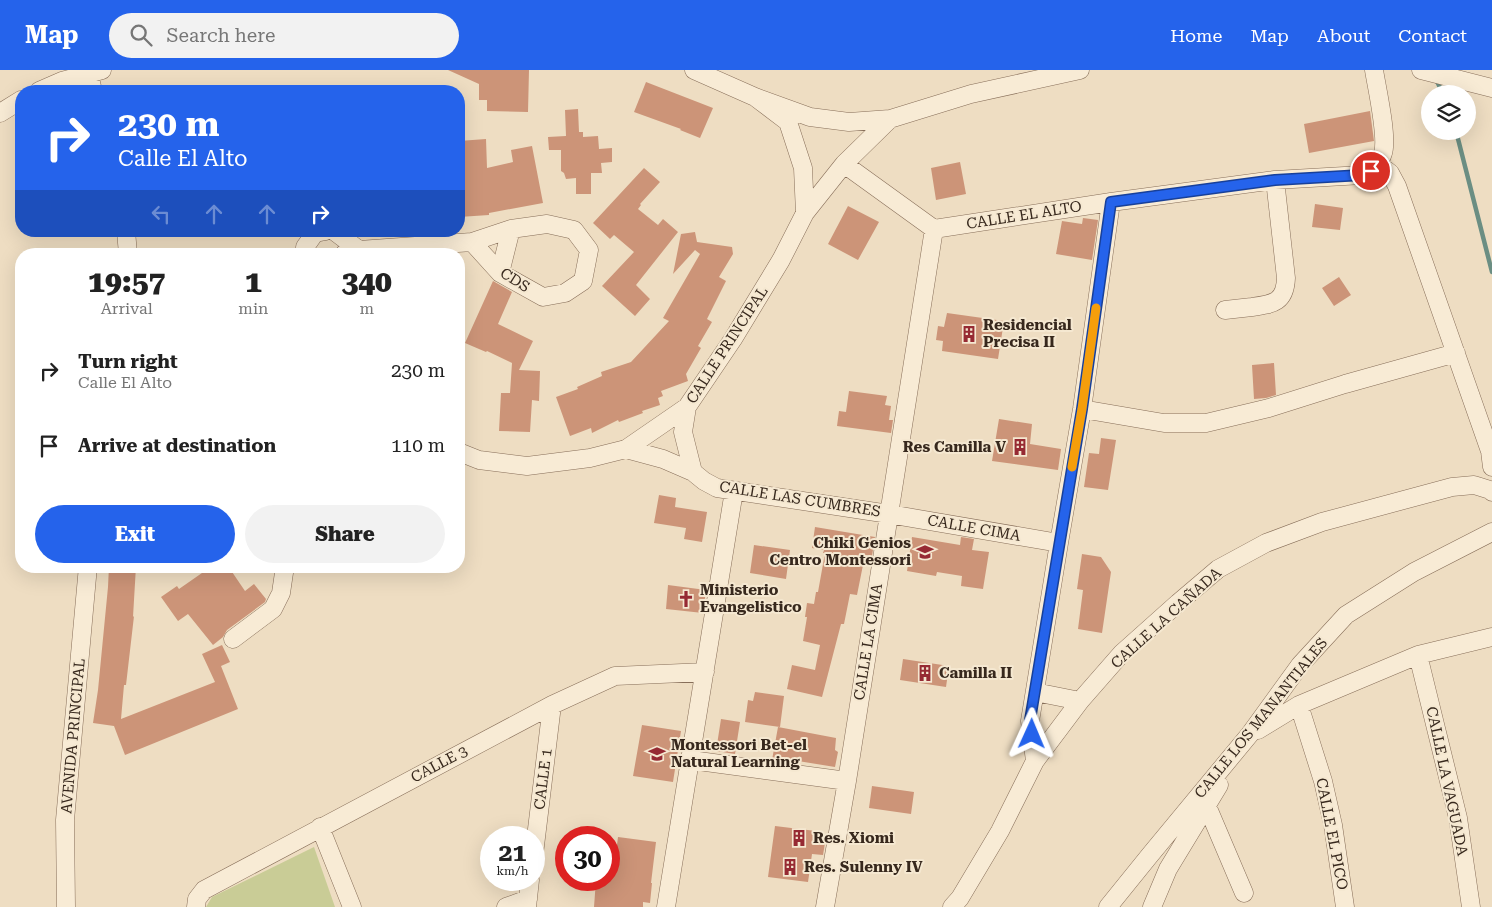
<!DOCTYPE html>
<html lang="en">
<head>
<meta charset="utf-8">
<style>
  body { margin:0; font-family:"Roboto Serif",serif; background:#f2f2f2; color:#222; height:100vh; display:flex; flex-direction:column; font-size:19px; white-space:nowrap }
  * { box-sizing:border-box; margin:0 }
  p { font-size:16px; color:#767676 }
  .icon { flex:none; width:28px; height:28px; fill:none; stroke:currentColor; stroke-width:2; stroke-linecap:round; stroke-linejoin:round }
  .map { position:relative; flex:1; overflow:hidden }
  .panel { position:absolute; left:15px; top:178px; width:450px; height:325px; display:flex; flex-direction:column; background:#fff; border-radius:20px; box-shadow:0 5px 20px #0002 }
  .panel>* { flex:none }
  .banner { position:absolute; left:15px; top:15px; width:450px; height:152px; border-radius:20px; box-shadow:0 5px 20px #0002; background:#2563eb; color:#fff; overflow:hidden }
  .tools { position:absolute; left:1421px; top:15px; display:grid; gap:10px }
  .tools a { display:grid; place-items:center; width:55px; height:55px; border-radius:50%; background:#fff; box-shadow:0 5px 20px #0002; font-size:25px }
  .speed { position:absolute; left:480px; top:756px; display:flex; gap:10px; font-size:25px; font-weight:700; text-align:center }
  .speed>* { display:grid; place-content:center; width:65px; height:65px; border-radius:50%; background:#fff; box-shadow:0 5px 20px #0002; line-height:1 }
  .speed small { font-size:12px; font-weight:400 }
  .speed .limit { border:8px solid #d22; background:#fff; color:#111 }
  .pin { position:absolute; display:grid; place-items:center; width:42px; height:42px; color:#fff; margin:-21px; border:2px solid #fff; border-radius:50%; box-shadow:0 1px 5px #0007 }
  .me { position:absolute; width:55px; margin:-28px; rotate:1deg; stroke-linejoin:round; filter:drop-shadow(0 0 4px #0008) }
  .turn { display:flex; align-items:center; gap:18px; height:105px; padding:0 20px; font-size:22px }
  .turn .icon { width:65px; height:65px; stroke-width:2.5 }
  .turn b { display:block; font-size:35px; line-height:42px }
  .lanes { display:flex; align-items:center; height:48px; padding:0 20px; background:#0003; justify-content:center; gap:25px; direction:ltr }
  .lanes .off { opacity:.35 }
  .eta { display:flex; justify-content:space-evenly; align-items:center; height:85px; text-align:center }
  .eta b { font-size:30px; font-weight:800; line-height:35px }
  .primary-button { display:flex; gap:10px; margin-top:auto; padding:10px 20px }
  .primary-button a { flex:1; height:58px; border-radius:30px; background:#2563eb; color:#fff; font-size:20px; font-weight:800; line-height:58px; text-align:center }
  .primary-button a+a { background:#f2f2f2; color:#222 }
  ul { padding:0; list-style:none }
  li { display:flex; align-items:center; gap:15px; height:75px; padding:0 20px }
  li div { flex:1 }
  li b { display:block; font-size:19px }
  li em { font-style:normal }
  header { display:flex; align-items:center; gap:30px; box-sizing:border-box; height:70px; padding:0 25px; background:#2563eb; color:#fff }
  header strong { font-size:24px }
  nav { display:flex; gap:28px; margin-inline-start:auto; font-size:18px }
  .search { width:350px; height:45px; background:#f2f2f2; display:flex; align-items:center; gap:12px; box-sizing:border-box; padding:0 18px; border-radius:28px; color:#767676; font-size:19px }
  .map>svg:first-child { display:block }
  .green { fill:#c9cc96 }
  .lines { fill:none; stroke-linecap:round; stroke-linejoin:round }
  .stream { stroke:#6b8e83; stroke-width:4.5 }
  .building { fill:#cc9478 }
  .minor-casing { stroke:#876e59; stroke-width:19 }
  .minor { stroke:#f8ebd5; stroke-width:18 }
  .route-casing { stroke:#184099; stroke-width:12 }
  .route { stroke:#2563eb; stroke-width:9 }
  .slow { stroke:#f59e0b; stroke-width:9 }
  .labels { text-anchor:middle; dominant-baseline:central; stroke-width:4; stroke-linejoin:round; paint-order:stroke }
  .street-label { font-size:15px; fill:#37281d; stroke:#f5e8d1 }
  .poi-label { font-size:15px; font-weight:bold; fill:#37281d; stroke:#f5e8d1; text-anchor:start }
</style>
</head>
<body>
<header>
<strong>Map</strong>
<div class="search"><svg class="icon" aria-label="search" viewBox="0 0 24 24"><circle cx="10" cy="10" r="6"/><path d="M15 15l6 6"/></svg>Search here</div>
<nav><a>Home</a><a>Map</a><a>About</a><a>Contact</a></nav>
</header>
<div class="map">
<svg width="1492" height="837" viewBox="0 0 1492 837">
  <rect width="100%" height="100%" fill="#eeddc2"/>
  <!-- green -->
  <path class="green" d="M314 777 335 837H206L212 827Z"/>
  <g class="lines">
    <!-- stream -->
    <path class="stream" d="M1436 9 1443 24
      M1456 61 1492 202"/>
  </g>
  <!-- building -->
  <path class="building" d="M448 0H529L528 42 487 41V30H479V14Z
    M646 12 713 38 700 68 680 60 681 59 634 42Z
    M578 39 579 62H583V67L598 66 599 79 612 78V92L601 93 602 103H591V124H576V108L566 109 564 103 561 101V80H549L548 67 566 66 565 40Z
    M1370 41 1374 71 1309 83 1304 54Z
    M486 69 487 98 513 92 511 80 532 76 543 133 489 143V145L459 147V71Z
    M960 92 966 124 936 130 931 98Z
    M644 98 660 112 640 134 641 135 638 139 658 155 663 149 678 162 636 215 650 229 635 246 602 216 634 182 614 165 610 169 593 153Z
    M1315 134 1343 138 1340 160 1312 157Z
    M848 136 879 152 858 190 828 174Z
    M1083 148 1098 150 1092 190 1056 184 1062 151 1082 154Z
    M695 162 697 172 732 177 733 184 719 207 726 211 707 249 712 252 698 276 701 278 686 304 688 311 661 321 663 326 658 328 660 335 642 341 643 343 619 352 618 350 592 363 591 358 570 366 556 327 578 319 577 317 602 306 601 302 631 292 669 251 663 248 700 184 695 180 673 204 681 164Z
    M1339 207 1351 225 1334 236 1322 218Z
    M493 211 512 222 498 254 533 271 519 300 540 301 539 331 532 330 530 362 499 361 501 323H510L512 293 487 281 486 282 465 273Z
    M947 243 1004 251 998 289 942 281 943 271 936 270 938 256 944 257Z
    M1274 293 1276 325 1266 328 1254 329 1252 295Z
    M849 321 887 326 885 335 891 336 889 350H893L891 363 837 356 839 341 846 342Z
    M999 349 1032 354 1030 374 1061 379 1058 400 992 391Z
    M1101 368 1116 370 1108 420 1084 417 1089 383 1099 384Z
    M659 425 676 428 675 437 707 442 702 472 684 469 686 458 654 453Z
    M815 457 875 467 872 486 865 485 857 525 850 524 844 554H841L822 627 787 619 792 595 815 600 820 575 803 571 807 547H805L807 533 814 534 816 522H818L825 483H823L824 480 812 478Z
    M912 467 960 475 961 467 974 469 972 480 989 482 983 519 961 516 962 506 937 502 936 506 907 501Z
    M754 475 790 480 786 509 750 503Z
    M1082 484 1101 487 1111 502 1102 563 1078 559 1083 520 1077 519Z
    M109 496H136L133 547 134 546 126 615H124L121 649 215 612 202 584 222 575 230 592 221 596 238 639 125 685 114 656 93 653 98 620 108 517Z
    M212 496H228L245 521 254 514 266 529 265 532 227 560 223 567 213 575 188 544 178 551 161 527 177 516 179 519Z
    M668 515 706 520 703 543 666 539Z
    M903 589 949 596 946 617 900 610Z
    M755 622 784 626 780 657 745 652 748 630 753 631Z
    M721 649 740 652 735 684 716 681Z
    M642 655 681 661 673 712 633 706Z
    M778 657 836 668 835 680 838 682 835 697 798 691V694L772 690Z
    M872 716 914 722 911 744 869 738Z
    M775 756 824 762 823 773H825L823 785 812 784 808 812 768 807Z
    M618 767 656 772 651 813H652L650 833 643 832V837H594L596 810H609V774L617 775Z"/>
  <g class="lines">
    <!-- minor casing -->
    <g class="minor-casing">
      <path id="minor" d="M88 0 93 21
        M694 0 755 27 810 47 849 52 890 49 971 24 1080 0
        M1421 0 1492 18
        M39 21 62 11 102 0
        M0 43 21 30
        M844 94 934 159
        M1378 94 1390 103 1397 116 1490 381 1492 397
        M805 143 844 94 890 49
        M934 159 1111 132 1275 110 1362 105C1372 100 1380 94 1383 83 1388 67 1377 19 1374 0
        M126 161 128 184
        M334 161 359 180
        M305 184V177L315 163 326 161
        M344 184 359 180 472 172 511 159 547 154 574 160 589 180 583 211 565 223 543 227 500 203 472 172
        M500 203 511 159
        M1225 240C1234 239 1243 238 1252 237 1274 234 1285 232 1286 208L1275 110
        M687 337 683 362 693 402 704 411 717 418 889 444 1059 473
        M1082 339 1164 353H1206L1269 338 1345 314 1456 283
        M626 379 663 389 693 402
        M459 382 479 390 527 396 590 388 626 379 687 337 733 269 781 190 805 143 803 98 788 52 755 27
        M233 569 273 539 281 523 285 496
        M1418 585 1458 748 1471 837
        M1035 622 1080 631
        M1299 635 1323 711 1333 755 1345 837
        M1258 660 1299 635 1418 585 1492 567
        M691 690 847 711
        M1035 691 1030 651 1059 473 1082 339 1111 132
        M1207 736 1244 823
        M320 757 352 837
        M534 784 552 635
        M66 837 65 750 88 496
        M196 837 197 829 204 820 552 635 615 606 705 602
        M506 837 528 829
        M527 837 530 810
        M666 837 734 421
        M825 837 847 711 934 159
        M952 837 960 828 1000 761 1035 691 1080 631 1122 583 1178 533 1218 499 1266 473 1322 452 1452 417 1474 415 1490 420 1492 422
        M1108 837 1150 785 1250 664 1300 595 1346 545 1414 502 1492 462
        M1152 837 1168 799 1219 715"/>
    </g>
    <!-- minor -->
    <use href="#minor" class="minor"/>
  </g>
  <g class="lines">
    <!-- route casing -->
    <g class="route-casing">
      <path id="route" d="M1032 664 1030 650 1082 339 1111 132 1275 110 1362 105 1371 101"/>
    </g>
    <!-- route -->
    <use href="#route" class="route"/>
    <!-- slow -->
    <path class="slow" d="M1072 397 1082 339 1096 238"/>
  </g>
  <!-- icons -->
  <defs>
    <g id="building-bare" transform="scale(1.35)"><path d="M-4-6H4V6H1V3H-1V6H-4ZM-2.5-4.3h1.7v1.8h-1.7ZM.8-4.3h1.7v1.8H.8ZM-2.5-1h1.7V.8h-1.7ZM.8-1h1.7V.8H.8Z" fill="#962a33" stroke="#f5e8d1" stroke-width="2.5" paint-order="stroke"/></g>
    <g id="school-bare" transform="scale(1.35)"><path d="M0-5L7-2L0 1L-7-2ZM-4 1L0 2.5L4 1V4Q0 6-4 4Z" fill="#962a33" stroke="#f5e8d1" stroke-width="2.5" paint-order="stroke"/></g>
    <g id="church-bare" transform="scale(1.35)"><path d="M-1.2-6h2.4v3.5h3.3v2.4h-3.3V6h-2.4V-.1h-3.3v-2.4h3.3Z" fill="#962a33" stroke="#f5e8d1" stroke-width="2.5" paint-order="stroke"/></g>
  </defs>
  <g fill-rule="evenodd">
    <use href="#building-bare" x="969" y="264"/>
    <use href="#building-bare" x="1020" y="377"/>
    <use href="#school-bare" x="925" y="482"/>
    <use href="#church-bare" x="686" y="529"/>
    <use href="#building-bare" x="925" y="603"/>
    <use href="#school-bare" x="657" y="684"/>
    <use href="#building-bare" x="799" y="768"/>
    <use href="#building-bare" x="790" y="797"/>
  </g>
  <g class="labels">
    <!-- street labels -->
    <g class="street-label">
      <text transform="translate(1024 145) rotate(-9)">CALLE EL ALTO</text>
      <text transform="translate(515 210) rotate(32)">CDS</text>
      <text transform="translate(727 275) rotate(-57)">CALLE PRINCIPAL</text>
      <text transform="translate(800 429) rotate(9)">CALLE LAS CUMBRES</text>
      <text transform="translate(974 458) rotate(10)">CALLE CIMA</text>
      <text transform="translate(1166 548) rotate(-42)">CALLE LA CAÑADA</text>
      <text transform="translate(868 572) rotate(-81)">CALLE LA CIMA</text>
      <text transform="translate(1261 648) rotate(-51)">CALLE LOS MANANTIALES</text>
      <text transform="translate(73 666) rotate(-85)">AVENIDA PRINCIPAL</text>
      <text transform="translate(439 694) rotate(-28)">CALLE 3</text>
      <text transform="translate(543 709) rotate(-83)">CALLE 1</text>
      <text transform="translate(1447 711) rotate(78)">CALLE LA VAGUADA</text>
      <text transform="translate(1332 764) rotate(79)">CALLE EL PICO</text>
    </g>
    <!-- poi labels -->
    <g class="poi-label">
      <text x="983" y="255">Residencial<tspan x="983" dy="17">Precisa II</tspan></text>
      <text x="1006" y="377" text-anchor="end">Res Camilla V</text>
      <text x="911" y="473" text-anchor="end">Chiki Genios<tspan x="911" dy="17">Centro Montessori</tspan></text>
      <text x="700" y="520">Ministerio<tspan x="700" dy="17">Evangelistico</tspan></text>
      <text x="939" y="603">Camilla II</text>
      <text x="671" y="675">Montessori Bet-el<tspan x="671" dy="17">Natural Learning</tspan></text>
      <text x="813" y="768">Res. Xiomi</text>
      <text x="804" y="797">Res. Sulenny IV</text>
    </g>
  </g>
</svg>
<div class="tools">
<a><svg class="icon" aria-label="layers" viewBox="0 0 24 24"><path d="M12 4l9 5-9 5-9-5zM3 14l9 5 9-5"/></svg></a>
</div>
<div class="speed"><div>21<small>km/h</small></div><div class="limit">30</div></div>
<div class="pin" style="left:1371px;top:101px;background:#d93025"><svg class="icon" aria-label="arrive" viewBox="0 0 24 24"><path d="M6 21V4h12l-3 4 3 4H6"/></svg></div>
<svg class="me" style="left:1032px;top:664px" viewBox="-20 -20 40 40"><path d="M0-17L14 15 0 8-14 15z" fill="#2563eb" stroke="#fff" stroke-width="4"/></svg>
<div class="banner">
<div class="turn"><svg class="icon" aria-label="right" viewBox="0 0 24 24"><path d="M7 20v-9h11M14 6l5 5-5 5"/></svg><div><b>230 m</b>Calle El Alto</div></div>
<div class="lanes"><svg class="icon off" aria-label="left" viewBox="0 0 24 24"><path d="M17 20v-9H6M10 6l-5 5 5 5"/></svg><svg class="icon off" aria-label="ahead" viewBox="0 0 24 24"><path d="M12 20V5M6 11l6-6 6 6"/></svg><svg class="icon off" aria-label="ahead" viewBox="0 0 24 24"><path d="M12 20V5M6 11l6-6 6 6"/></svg><svg class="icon" aria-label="right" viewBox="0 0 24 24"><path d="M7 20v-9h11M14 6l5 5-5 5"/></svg></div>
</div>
<section class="panel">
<div class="eta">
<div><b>19:57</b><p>Arrival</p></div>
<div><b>1</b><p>min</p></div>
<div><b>340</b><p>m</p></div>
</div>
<ul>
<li><svg class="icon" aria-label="right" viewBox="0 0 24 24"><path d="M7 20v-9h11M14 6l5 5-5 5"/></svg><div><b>Turn right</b><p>Calle El Alto</p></div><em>230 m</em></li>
<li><svg class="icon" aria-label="arrive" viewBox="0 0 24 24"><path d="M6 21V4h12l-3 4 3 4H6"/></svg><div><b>Arrive at destination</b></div><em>110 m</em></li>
</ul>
<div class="primary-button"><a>Exit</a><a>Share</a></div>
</section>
</div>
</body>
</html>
